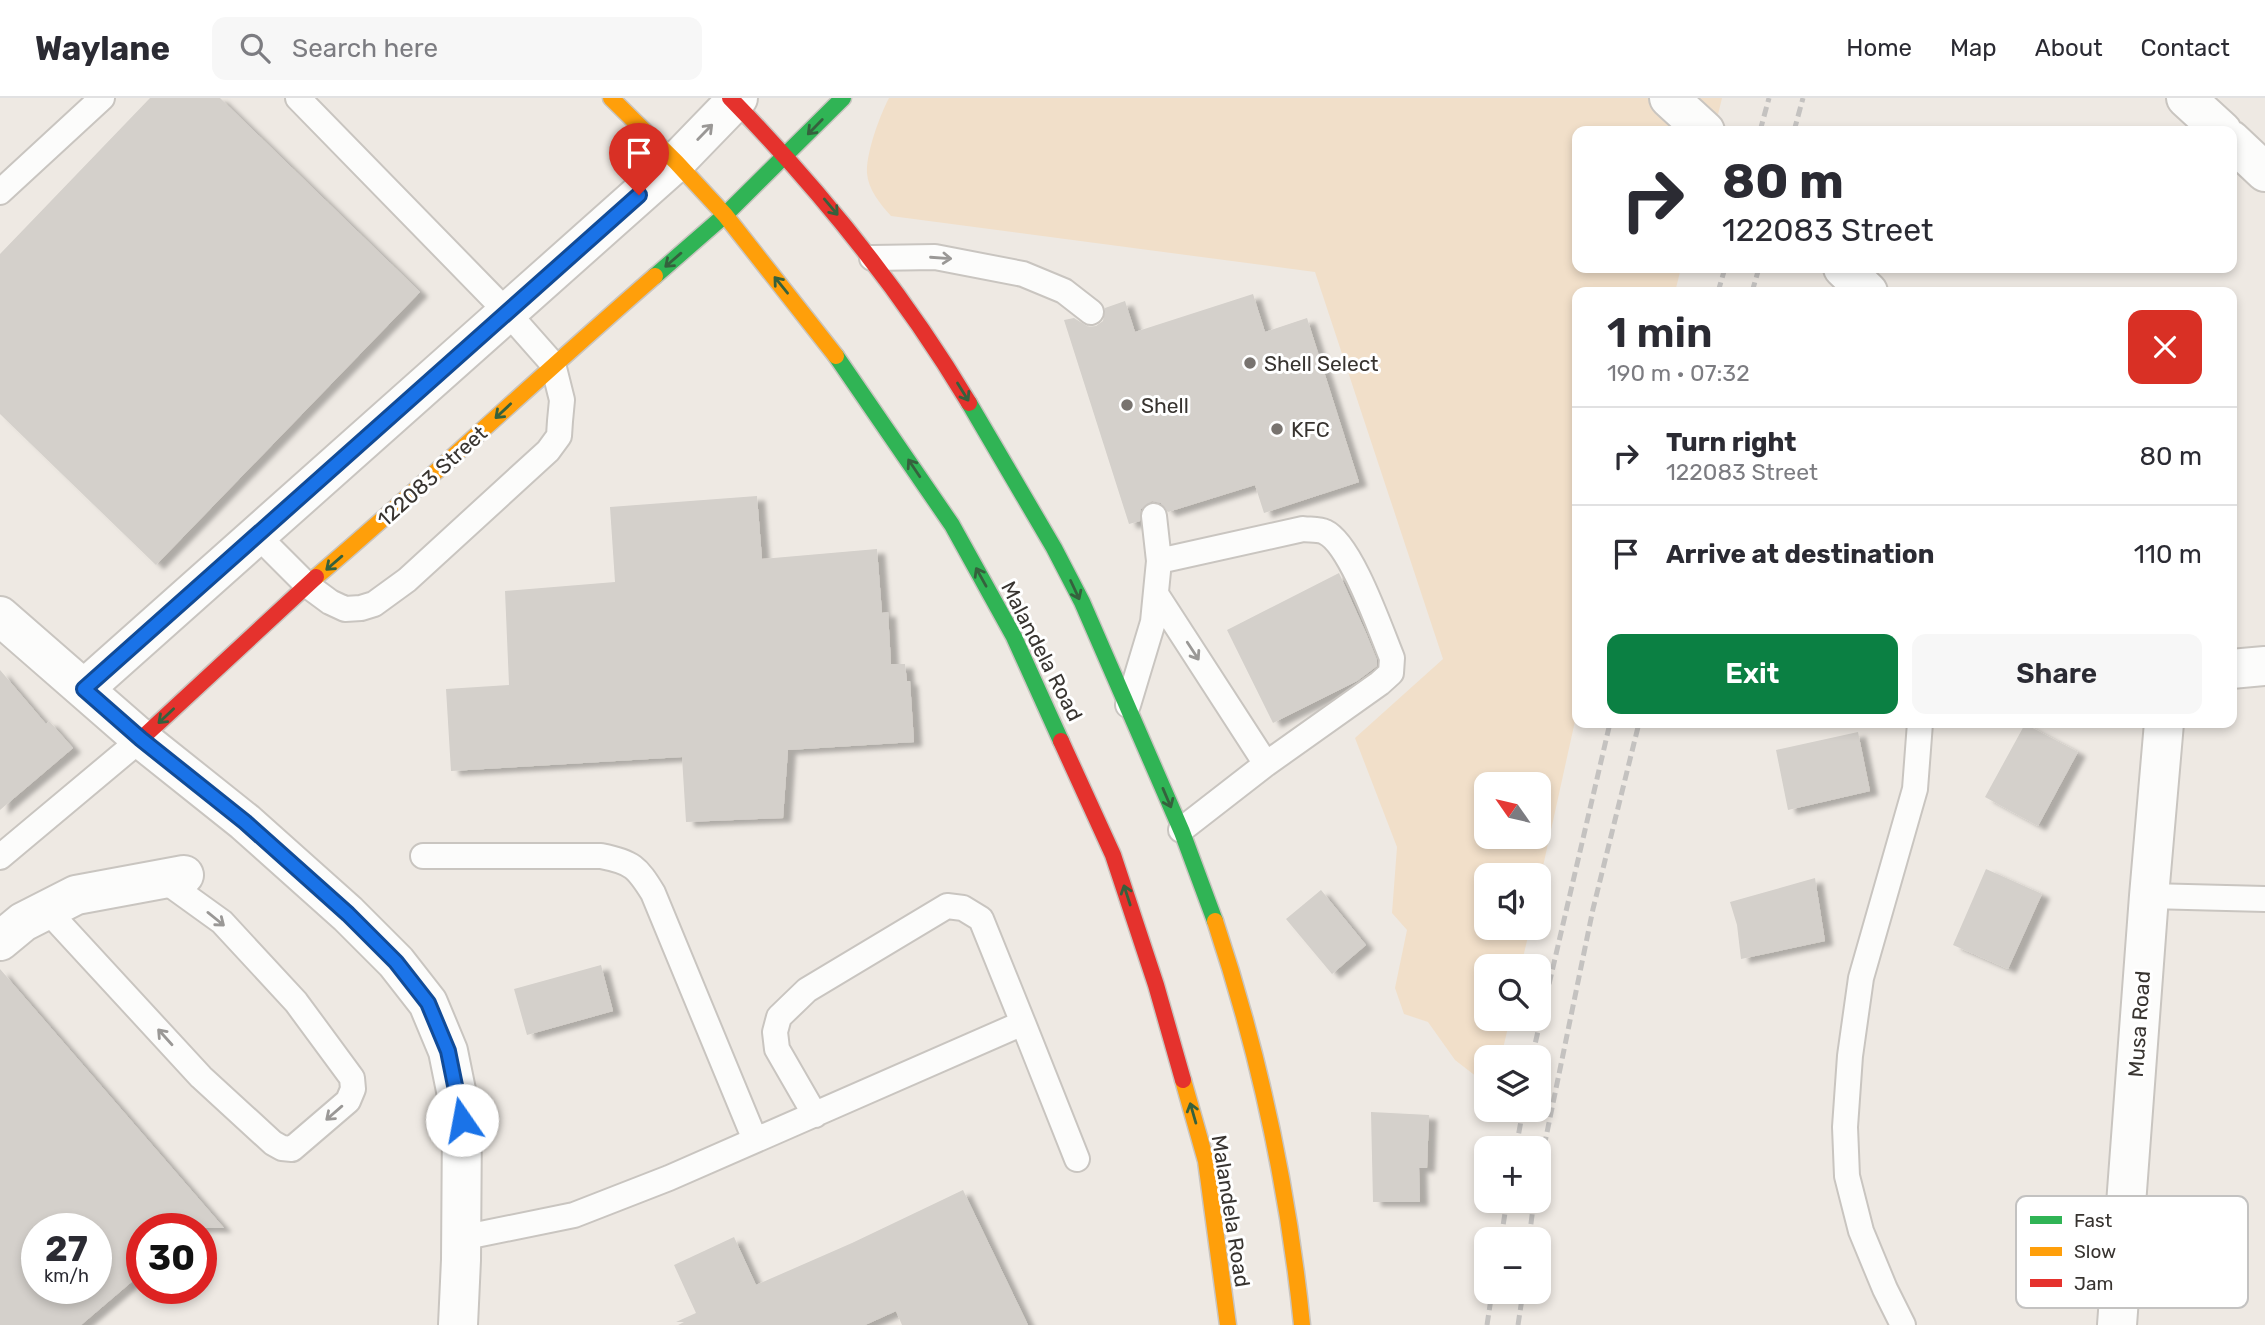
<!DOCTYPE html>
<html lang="en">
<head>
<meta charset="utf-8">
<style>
  body { margin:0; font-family:Rubik,sans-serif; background:#f7f7f7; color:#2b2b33; height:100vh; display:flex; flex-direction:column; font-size:26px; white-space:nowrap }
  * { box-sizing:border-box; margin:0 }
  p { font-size:23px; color:#7c7c81 }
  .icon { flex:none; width:38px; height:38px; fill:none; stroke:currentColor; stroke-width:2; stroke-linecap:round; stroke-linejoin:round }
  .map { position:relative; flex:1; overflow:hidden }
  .panel { position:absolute; left:1572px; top:189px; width:665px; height:441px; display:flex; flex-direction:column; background:#fff; border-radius:14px; box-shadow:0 4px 10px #0003 }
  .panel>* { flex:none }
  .top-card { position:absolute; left:1572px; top:28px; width:665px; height:147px; border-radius:14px; box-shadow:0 4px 10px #0003; background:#fff; color:#2b2b33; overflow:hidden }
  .needle { width:46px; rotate:304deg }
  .tools { position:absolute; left:1474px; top:674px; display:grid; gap:14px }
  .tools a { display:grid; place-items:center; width:77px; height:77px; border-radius:14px; background:#fff; box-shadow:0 4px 10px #0003; font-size:35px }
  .speed { position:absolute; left:21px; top:1115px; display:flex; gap:14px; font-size:35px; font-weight:700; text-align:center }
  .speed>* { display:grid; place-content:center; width:91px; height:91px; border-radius:50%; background:#fff; box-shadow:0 4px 10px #0003; line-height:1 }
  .speed small { font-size:18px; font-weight:400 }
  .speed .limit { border:10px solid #d22; background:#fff; color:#111 }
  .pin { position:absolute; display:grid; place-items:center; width:60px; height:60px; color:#fff; margin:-72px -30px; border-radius:50% 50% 50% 0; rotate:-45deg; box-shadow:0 0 7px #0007 }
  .pin .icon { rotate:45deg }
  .me { position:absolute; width:77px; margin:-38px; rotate:348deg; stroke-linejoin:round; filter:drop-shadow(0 0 5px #0008) }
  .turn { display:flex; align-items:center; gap:24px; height:147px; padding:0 35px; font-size:32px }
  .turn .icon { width:91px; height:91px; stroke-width:2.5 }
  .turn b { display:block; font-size:49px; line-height:60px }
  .round { display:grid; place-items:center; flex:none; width:74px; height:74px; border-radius:14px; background:#f7f7f7 }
  .summary { display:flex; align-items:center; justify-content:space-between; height:119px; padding:0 35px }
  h1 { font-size:42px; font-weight:600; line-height:52px }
  .button { display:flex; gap:14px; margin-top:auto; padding:14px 35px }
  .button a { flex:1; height:80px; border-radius:14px; background:#0b8043; color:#fff; font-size:28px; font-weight:600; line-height:80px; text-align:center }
  .button a+a { background:#f7f7f7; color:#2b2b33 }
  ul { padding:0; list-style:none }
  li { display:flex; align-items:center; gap:21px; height:98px; padding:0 35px; border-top:2px solid #e1e1e2 }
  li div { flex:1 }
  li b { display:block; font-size:26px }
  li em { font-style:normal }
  header { display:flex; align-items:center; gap:42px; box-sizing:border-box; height:98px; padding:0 35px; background:#fff; border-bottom:2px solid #e1e1e2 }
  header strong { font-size:33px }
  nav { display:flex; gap:38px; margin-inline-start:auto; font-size:24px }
  .search { width:490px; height:63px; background:#f7f7f7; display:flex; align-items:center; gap:18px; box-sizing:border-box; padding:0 24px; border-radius:14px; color:#7c7c81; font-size:26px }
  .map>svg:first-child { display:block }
  .green { fill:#f1dfc9; fill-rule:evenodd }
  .building { fill:#d4d0cb; fill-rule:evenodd; filter:url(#shadow) }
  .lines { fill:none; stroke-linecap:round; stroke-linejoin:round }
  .lane-casing { stroke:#c9c5c0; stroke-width:28 }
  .street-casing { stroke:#c9c5c0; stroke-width:42 }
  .fast-casing { stroke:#c9c5c0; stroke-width:19 }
  .slow-casing { stroke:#c9c5c0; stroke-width:19 }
  .jam-casing { stroke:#c9c5c0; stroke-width:19 }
  .lane { stroke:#fcfcfb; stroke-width:24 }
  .street { stroke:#fcfcfb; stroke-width:38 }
  .fast { stroke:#30b455; stroke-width:16 }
  .slow { stroke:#ff9f0a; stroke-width:16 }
  .jam { stroke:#e5322d; stroke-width:16 }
  .rail { stroke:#c4c2c0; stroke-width:5; stroke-dasharray:10 5; stroke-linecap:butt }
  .oneway { stroke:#35613d }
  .oneway2 { stroke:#9a9896 }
  .route-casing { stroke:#114b97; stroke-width:18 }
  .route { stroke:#1a73e8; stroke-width:12 }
  .poi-dot { fill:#78736f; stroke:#fff; stroke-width:2.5 }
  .labels { text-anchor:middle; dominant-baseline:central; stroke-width:6; stroke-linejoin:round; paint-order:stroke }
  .poi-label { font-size:21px; fill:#383430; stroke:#fff; text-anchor:start }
  .street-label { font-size:21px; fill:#383430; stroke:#fff }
  .key { fill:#fff; stroke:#c3c2c1; stroke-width:2 }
  .key-label { font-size:19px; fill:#383430 }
</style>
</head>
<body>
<header>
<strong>Waylane</strong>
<div class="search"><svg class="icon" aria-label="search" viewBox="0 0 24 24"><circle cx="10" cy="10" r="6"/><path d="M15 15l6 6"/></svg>Search here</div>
<nav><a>Home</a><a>Map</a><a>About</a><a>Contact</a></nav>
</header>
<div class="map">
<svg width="2265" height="1227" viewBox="0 0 2265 1227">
  <defs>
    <filter id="shadow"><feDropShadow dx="8" dy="4.5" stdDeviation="2" flood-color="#0004"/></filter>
  </defs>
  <rect width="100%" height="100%" fill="#eee9e3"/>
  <!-- green -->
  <path class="green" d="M889 0H1722L1714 33H1577V170H1681L1675 194H1577V614L1538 791V777H1486V830H1530L1521 868H1486V920L1510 921 1501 959H1486V986L1455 962 1428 924 1404 916 1395 890 1407 832 1392 815 1397 749 1355 640 1443 561 1315 174 891 118C880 106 868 91 867 75 866 55 880 17 889 0ZM1486 686H1538V738H1486Z"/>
  <!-- building -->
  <path class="building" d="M150 0H220L420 194 156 467 0 316V156Z
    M1253 196 1265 234 1307 220 1359 384 1264 415 1255 387 1168 414 1161 405 1152 403 1141 411 1140 423 1129 426 1064 222 1074 220 1088 229 1096 228 1103 223 1105 210 1125 203 1135 234Z
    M757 398 762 461 877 451 882 515 888 514 891 566H905L907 583H910L914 644 788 652 783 720 686 724 682 659 451 673 446 591 509 587 505 493 615 484 610 409Z
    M1339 475 1366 535 1377 562V568L1357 583 1273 625 1227 532Z
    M0 572 46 626 49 623 73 650 0 712Z
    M2025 626 2078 654 2038 728 1985 699Z
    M1858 634 1870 693 1788 712 1776 652Z
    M1986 771 2042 796 2008 871 1953 847Z
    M1815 780 1825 843 1741 861 1737 827 1730 804Z
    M1321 792 1366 847 1332 876 1286 821Z
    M601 867 613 913 527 937 514 891Z
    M0 871 224 1130H142V1175L81 1227H0ZM37 1130H96V1190H37Z
    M1371 1014 1429 1017 1427 1070H1419L1420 1104H1373Z
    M963 1092 1028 1227H902L896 1213 865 1227H678L684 1224H676L696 1215 674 1167 734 1139 756 1187 852 1145Z"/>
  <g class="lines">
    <!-- lane casing -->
    <g class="lane-casing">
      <path id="lane" d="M0 94 102 0
        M872 160 935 159 1023 176 1064 193 1091 214
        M258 438 307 487 330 504 345 511 361 510 374 506 407 482 548 353 559 338 560 323 562 302 553 266 507 214 298 0
        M1159 463 1303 431C1309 432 1319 431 1325 434 1351 446 1380 531 1392 560L1391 575 1380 585 1266 666 1181 732
        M1156 496 1266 666
        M1128 607 1153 524 1159 463 1154 418
        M423 758H601C632 764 637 769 653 795L755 1042
        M0 759 141 641
        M2149 798 2265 801
        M47 812 201 979 273 1045 282 1050 292 1051 348 1003 353 991 352 980 296 904 222 824 161 780
        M815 1017 777 951 775 934 779 919 807 892 947 808 963 810 981 821 1023 925
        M461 1140 574 1117 669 1080 1023 925 1077 1061
        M1903 1227 1885 1191 1861 1133 1847 1078 1845 1029 1850 958 1861 880 1915 691 1920 625"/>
    </g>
    <!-- street casing -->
    <g class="street-casing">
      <path id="street" d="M1669 0 1705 33
        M2186 0 2222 33
        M2231 42 2265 74
        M1843 170 1868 194
        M0 518 141 641 245 724 348 816 396 864 428 905 448 953 462 1022 461 1162 458 1227
        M2231 571 2265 568
        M84 591 676 64 738 0
        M0 843 23 824 76 797 184 777
        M2117 1227 2149 798 2164 625"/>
    </g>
    <!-- fast casing -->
    <g class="fast-casing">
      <path id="fast" d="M655 178 725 117 843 0
        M836 258 952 427 1014 539 1061 643
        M969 305 1054 450 1082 504 1182 734 1215 823"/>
    </g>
    <!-- slow casing -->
    <g class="slow-casing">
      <path id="slow" d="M611 0 676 64 725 117 836 258
        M316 479C431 381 541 277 655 178
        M1215 823C1259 955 1288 1088 1302 1227
        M1183 982 1206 1063 1228 1227"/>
    </g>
    <!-- jam casing -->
    <g class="jam-casing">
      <path id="jam" d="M730 0C821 93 902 193 969 305
        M141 641 316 479
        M1061 643 1113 757 1156 887 1183 982"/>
    </g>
    <!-- lane -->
    <use href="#lane" class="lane"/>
    <!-- street -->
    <use href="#street" class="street"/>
    <!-- fast -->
    <use href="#fast" class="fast"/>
    <!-- slow -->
    <use href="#slow" class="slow"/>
    <!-- jam -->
    <use href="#jam" class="jam"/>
    <!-- rail -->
    <path class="rail" d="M1760 33 1769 0
      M1794 33 1803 0
      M1718 194 1725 170
      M1752 194 1759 170
      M1532 959 1610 625
      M1516 1050 1523 1012
      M1538 1078 1593 811 1639 625
      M1501 1141 1507 1102
      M1529 1141 1534 1102
      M1487 1227 1492 1194
      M1518 1227 1523 1194"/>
  </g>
  <!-- one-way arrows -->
  <defs><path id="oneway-shaft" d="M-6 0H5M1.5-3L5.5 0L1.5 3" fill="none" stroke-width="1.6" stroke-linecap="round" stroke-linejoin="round" transform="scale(1.75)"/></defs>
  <g class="oneway">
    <use href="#oneway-shaft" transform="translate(815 29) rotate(134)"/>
    <use href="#oneway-shaft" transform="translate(831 109) rotate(50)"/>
    <use href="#oneway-shaft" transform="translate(673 162) rotate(139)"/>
    <use href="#oneway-shaft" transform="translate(781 187) rotate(-129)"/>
    <use href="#oneway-shaft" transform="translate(963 294) rotate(58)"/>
    <use href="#oneway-shaft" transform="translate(503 313) rotate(137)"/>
    <use href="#oneway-shaft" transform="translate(914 370) rotate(-124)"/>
    <use href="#oneway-shaft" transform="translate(334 465) rotate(139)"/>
    <use href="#oneway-shaft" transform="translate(981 479) rotate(-119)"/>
    <use href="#oneway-shaft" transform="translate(1075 492) rotate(65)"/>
    <use href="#oneway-shaft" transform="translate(166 618) rotate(137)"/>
    <use href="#oneway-shaft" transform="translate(1167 700) rotate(67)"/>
    <use href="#oneway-shaft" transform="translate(1127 797) rotate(-108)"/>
    <use href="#oneway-shaft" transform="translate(1193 1015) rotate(-106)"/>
  </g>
  <g class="oneway2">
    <use href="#oneway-shaft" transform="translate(705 34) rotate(-46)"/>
    <use href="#oneway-shaft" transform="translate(941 160) rotate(4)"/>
    <use href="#oneway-shaft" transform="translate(1193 553) rotate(57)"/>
    <use href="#oneway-shaft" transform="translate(216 821) rotate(39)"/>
    <use href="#oneway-shaft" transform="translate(165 939) rotate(-132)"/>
    <use href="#oneway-shaft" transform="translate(334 1015) rotate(139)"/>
  </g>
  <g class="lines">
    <!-- route casing -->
    <g class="route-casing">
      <path id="route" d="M462 1022 448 953 428 905 396 864 348 816 245 724 141 641 84 591 639 97"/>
    </g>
    <!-- route -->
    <use href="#route" class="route"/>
  </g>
  <!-- markers -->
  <g class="poi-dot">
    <circle cx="1250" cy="265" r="7"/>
    <circle cx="1127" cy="307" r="7"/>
    <circle cx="1277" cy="331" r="7"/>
  </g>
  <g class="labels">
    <!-- poi labels -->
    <g class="poi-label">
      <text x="1264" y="265">Shell Select</text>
      <text x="1141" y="307">Shell</text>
      <text x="1291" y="331">KFC</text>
    </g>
    <!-- street labels -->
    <g class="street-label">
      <text transform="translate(432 378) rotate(-42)">122083 Street</text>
      <text transform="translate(1042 553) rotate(63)">Malandela Road</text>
      <text transform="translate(2139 926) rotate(-86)">Musa Road</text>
      <text transform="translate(1231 1113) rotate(81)">Malandela Road</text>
    </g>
  </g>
  <!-- legend -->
  <rect x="2016" y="1098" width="232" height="112" rx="10" class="key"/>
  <rect x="2030" y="1118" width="32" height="8" fill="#30b455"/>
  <rect x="2030" y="1149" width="32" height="9" fill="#ff9f0a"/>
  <rect x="2030" y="1181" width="32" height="8" fill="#e5322d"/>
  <g class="key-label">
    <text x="2074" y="1129">Fast</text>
    <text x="2074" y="1160">Slow</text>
    <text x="2074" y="1192">Jam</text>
  </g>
</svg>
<div class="tools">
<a><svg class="needle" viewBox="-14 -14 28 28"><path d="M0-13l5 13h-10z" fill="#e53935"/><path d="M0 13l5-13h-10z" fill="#7c7c81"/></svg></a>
<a><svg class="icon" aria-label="sound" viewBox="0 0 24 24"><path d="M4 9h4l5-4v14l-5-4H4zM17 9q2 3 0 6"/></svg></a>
<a><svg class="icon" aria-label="search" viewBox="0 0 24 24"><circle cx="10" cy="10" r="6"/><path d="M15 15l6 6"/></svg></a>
<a><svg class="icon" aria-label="layers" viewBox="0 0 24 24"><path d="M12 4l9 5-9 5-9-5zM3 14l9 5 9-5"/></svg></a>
<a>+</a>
<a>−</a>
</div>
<div class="speed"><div>27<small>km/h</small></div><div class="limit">30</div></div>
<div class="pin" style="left:639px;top:97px;background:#d93025"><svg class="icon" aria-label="arrive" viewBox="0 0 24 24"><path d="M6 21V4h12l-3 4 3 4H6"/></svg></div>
<svg class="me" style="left:462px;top:1022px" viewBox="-20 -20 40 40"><circle r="19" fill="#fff"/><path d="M0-13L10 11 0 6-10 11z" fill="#1a73e8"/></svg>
<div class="top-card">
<div class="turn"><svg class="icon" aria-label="right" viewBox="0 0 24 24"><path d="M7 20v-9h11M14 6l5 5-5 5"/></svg><div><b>80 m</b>122083 Street</div></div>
</div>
<section class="panel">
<div class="summary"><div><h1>1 min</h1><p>190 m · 07:32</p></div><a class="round" style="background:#d93025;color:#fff"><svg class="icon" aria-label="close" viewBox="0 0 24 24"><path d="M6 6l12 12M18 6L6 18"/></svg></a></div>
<ul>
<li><svg class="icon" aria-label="right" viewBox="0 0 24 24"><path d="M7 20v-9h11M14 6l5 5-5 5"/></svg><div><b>Turn right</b><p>122083 Street</p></div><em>80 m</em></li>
<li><svg class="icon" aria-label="arrive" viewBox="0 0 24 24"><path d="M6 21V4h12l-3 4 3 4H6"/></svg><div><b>Arrive at destination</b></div><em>110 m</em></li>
</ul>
<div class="button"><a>Exit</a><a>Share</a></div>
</section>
</div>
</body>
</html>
